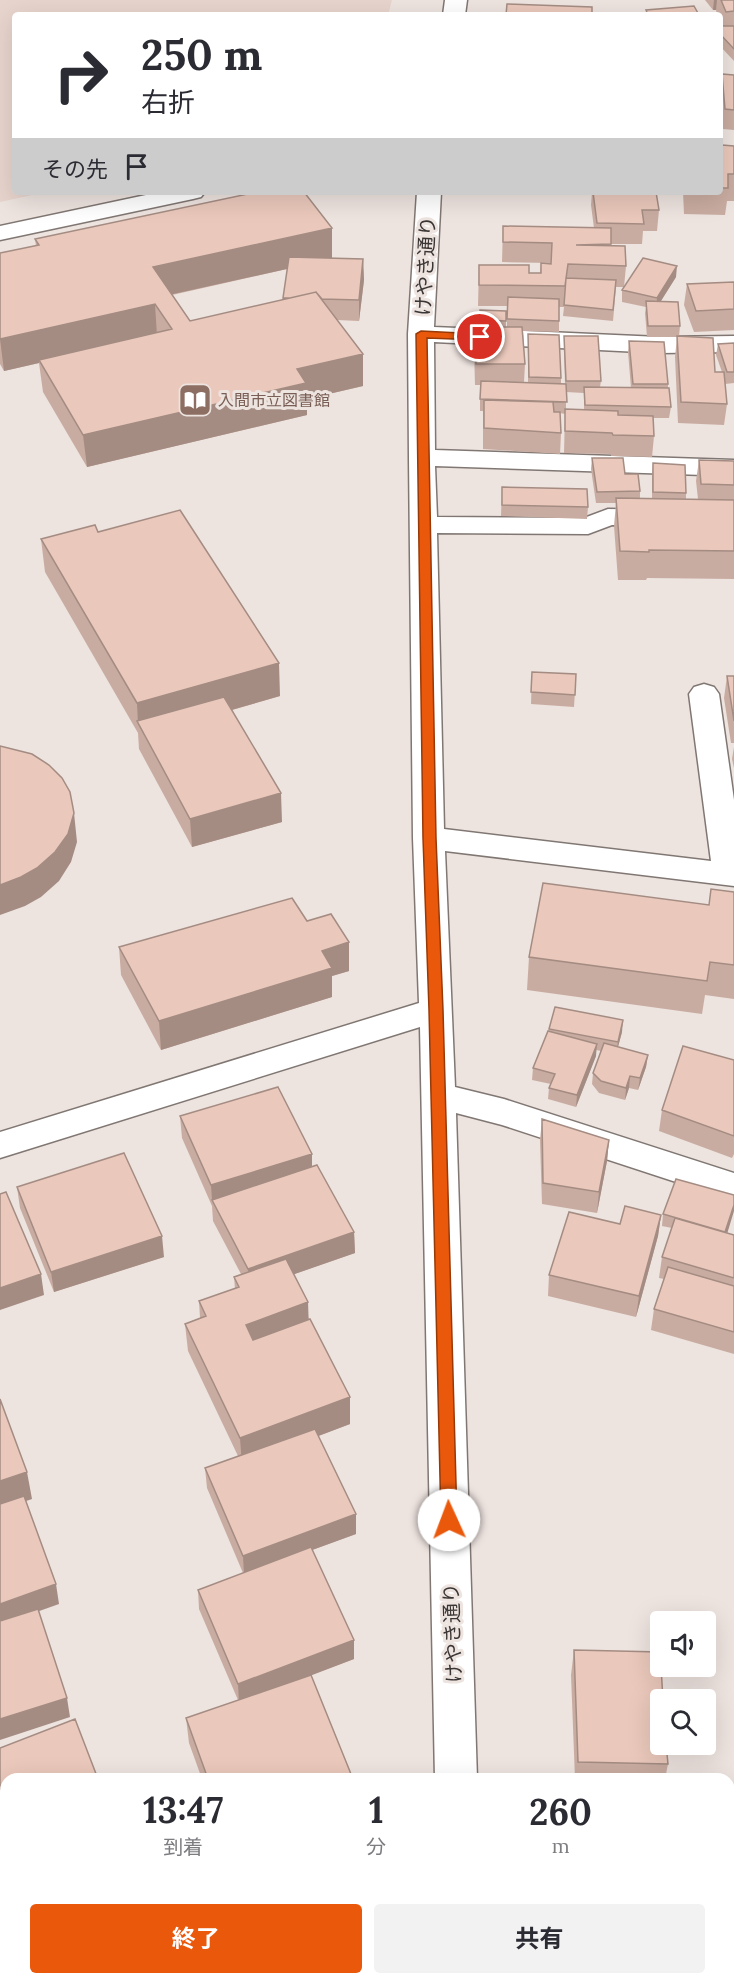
<!DOCTYPE html>
<html lang="ja">
<head>
<meta charset="utf-8">
<style>
  body { margin:0; font-family:Lora,"Noto Sans JP",serif; background:#f2f2f3; color:#2b2b33; height:100vh; display:flex; flex-direction:column; font-size:22px; white-space:nowrap }
  * { box-sizing:border-box; margin:0 }
  p { font-size:20px; color:#7c7c81 }
  .icon { flex:none; width:33px; height:33px; fill:none; stroke:currentColor; stroke-width:2; stroke-linecap:round; stroke-linejoin:round }
  .map { position:relative; flex:1; overflow:hidden }
  .drawer { position:absolute; left:0px; top:1773px; width:735px; height:212px; display:flex; flex-direction:column; background:#fff; border-radius:18px 18px 0 0; box-shadow:0 6px 24px #0002 }
  .drawer>* { flex:none }
  .banner { position:absolute; left:12px; top:12px; width:711px; height:183px; border-radius:6px; box-shadow:0 6px 24px #0002; background:#fff; color:#2b2b33; overflow:hidden }
  .buttons { position:absolute; left:650px; top:1611px; display:grid; gap:12px }
  .buttons a { display:grid; place-items:center; width:66px; height:66px; border-radius:6px; background:#fff; box-shadow:0 6px 24px #0002; font-size:30px }
  .pin { position:absolute; display:grid; place-items:center; width:51px; height:51px; color:#fff; margin:-26px; border:3px solid #fff; border-radius:50%; box-shadow:0 2px 6px #0007 }
  .me { position:absolute; width:66px; margin:-33px; rotate:358deg; stroke-linejoin:round; filter:drop-shadow(0 0 4px #0008) }
  .turn { display:flex; align-items:center; gap:21px; height:126px; padding:0 30px; font-size:27px }
  .turn .icon { width:78px; height:78px; stroke-width:2.5 }
  .turn b { display:block; font-size:42px; line-height:51px }
  .then { display:flex; align-items:center; height:57px; padding:0 30px; background:#0003; gap:12px; font-size:22px }
  .eta { display:flex; justify-content:space-evenly; align-items:center; height:102px; text-align:center }
  .eta b { font-size:36px; font-weight:700; line-height:42px }
  .primary-button { display:flex; gap:12px; margin-top:auto; padding:12px 30px }
  .primary-button a { flex:1; height:69px; border-radius:6px; background:#ea580c; color:#fff; font-size:24px; font-weight:700; line-height:69px; text-align:center }
  .primary-button a+a { background:#f2f2f3; color:#2b2b33 }
  .map>svg:first-child { display:block }
  .built { fill:#e7d4cd }
  .lines { fill:none; stroke-linecap:round; stroke-linejoin:round }
  .minor-casing { stroke:#807773; stroke-width:3 }
  .minor { fill:#fff; fill-rule:evenodd }
  .wall { fill:#c9aca1; fill-rule:evenodd }
  .shaded-wall { fill:#a48c83 }
  .building { fill:#eac8bb; stroke:#a48c83; stroke-width:1.5 }
  .route { fill:#ea580c; stroke:#983908; stroke-width:1.5 }
  .labels { text-anchor:middle; dominant-baseline:central; stroke-width:6; stroke-linejoin:round; paint-order:stroke }
  .far-education-label { font-size:16px; fill:#785e54; stroke:#ede3df; text-anchor:start }
  .street-label { font-size:20px; fill:#3a3635; stroke:#ede3df }
</style>
</head>
<body>
<div class="map">
<svg width="734" height="1984" viewBox="0 0 734 1984">
  <rect width="100%" height="100%" fill="#ede3df"/>
  <!-- built -->
  <path class="built" d="M0 0H392L388 15H15V192H46L0 202Z"/>
  <g class="lines">
    <!-- minor casing -->
    <g class="minor-casing">
      <path id="minor" d="M445 0H467L465 15H443Z
        M160 192H205L201 197 193 199 0 240V226Z
        M417 192H441L434 327 660 337 734 336V352L660 353 434 342 435 450 734 460V476L435 466 437 517 584 518 608 509 734 511V527L612 525 588 534 437 533 444 829 711 861 689 694 694 687 704 684 714 687 719 694 734 800V886L445 851 455 1087 504 1099 734 1173V1201L502 1125 456 1113 477 1779H435L420 1027 0 1158V1132L419 1003 413 838 409 458 408 334Z
        M734 1813V1855L729 1856V1814Z
        M442 1978H486V1984H442Z"/>
    </g>
    <!-- minor -->
    <use href="#minor" class="minor"/>
  </g>
  <!-- wall -->
  <path class="wall" d="M705 0H734V61L720 46V26H722L720 23V15H717L716 10H713Z
    M722 74 734 75V130L723 129 720 94Z
    M722 145 734 146V201H727L725 215 684 214 683 192H720V158Z
    M592 192H656L659 210 657 231H643L642 244H611V246L626 266 624 287H616L613 321 563 316 564 307H559V332L523 331 525 364 524 382H528V334L561 378V384H565L564 347V336L601 381 600 387 631 388 628 352 629 341 668 384V388L671 407 669 418H653L654 436 652 457 611 456V454L564 453 565 414 560 413 561 433 560 454 483 449V411H480V385H475L474 348V327H479L480 310 506 311V327H507V306H478L479 265 529 273H540L541 263H550L502 262 503 226 594 228 591 205ZM566 392 584 393V410L566 409Z
    M35 239 332 258 363 259 364 280 359 321 337 320 363 386 307 399V415L87 467 43 392 39 363 4 371 0 364V253L36 246ZM287 269 283 300 190 321 172 295Z
    M676 277 660 302 680 326 679 336 715 372H722L716 355 718 344 734 343V383L725 384 727 404 724 425 678 423 675 357 677 337H647L645 313 646 307 622 302V290Z
    M734 282V330L694 332 684 305 687 284Z
    M592 458 625 474 640 491V498L652 499V475L653 463 686 493V499H698L696 481 699 460 734 461V579L647 578 646 580H618L614 526 616 503H596L591 469Z
    M502 487 588 507 587 519 501 516Z
    M98 532 280 696 232 710 282 822 192 847 139 749 138 733 45 572 41 539Z
    M532 672 576 674 574 707 531 704Z
    M727 676H734V743H731L724 698Z
    M734 747V768L732 759Z
    M711 889 734 892V999L705 995 702 1014 527 990 529 957 709 904Z
    M307 921 349 971 332 976V997L161 1050 121 975 119 947Z
    M549 1029 622 1032 618 1047 648 1055 646 1067 638 1090 629 1088 625 1100 599 1093 592 1084 593 1073 601 1051 596 1050V1056L576 1107 548 1099 549 1088 551 1084 532 1080 533 1068Z
    M734 1060V1154L732 1158 659 1131 662 1110Z
    M180 1116 312 1166 354 1232 355 1253 294 1274 309 1320 350 1424 318 1436 356 1514V1534L312 1550 354 1659 311 1675 351 1774V1779H202L189 1743 186 1718 238 1700 199 1609 198 1590 243 1573 207 1488 205 1468 238 1456 188 1351 185 1324 200 1318 199 1301 235 1289 234 1277 241 1274 213 1221 212 1206 182 1138Z
    M542 1119 609 1140 607 1161 597 1213 542 1204 540 1140Z
    M17 1187 164 1257 54 1292 20 1208Z
    M663 1214 734 1235V1354L651 1330 654 1309 664 1279 659 1278 662 1257 672 1228 662 1226Z
    M661 1215 658 1236 636 1317 548 1296 549 1275 620 1224Z
    M574 1650 668 1764 665 1779H575L571 1675Z
    M0 1748 6 1779V1963L0 1944Z"/>
  <!-- shaded-wall -->
  <path class="shaded-wall" d="M714 0H717L716 10H713Z
    M332 228V259L155 298 153 267Z
    M363 259 364 280 359 321V300Z
    M677 266 676 277 656 309 657 298Z
    M155 304 157 336 39 360V363L4 371 0 339Z
    M363 354V386L307 399V415L87 467 83 435 297 369Z
    M279 663 280 696 144 735 138 724 137 703Z
    M281 793 282 822 192 847 190 819Z
    M74 813 77 842 71 862 59 881 41 897 25 906 0 915V885Z
    M349 942V971L332 976V997L161 1050 159 1021 322 951Z
    M623 1020 622 1032 616 1054 618 1042Z
    M597 1044 596 1056 576 1107 577 1095Z
    M648 1055 646 1067 638 1090 640 1078Z
    M630 1076 629 1088 625 1100 626 1088Z
    M609 1140 607 1161 597 1213 599 1192Z
    M312 1154V1175L212 1200 211 1185Z
    M734 1205V1211L724 1244 725 1232Z
    M661 1215 658 1236 636 1317 639 1296Z
    M354 1232 355 1253 249 1290 248 1269Z
    M162 1236 164 1257 54 1292 51 1272Z
    M41 1274 44 1295 0 1310V1288Z
    M308 1302 309 1329 247 1352 246 1325Z
    M350 1397V1424L242 1465 240 1438Z
    M27 1472 32 1499 0 1510V1481Z
    M356 1514V1534L244 1575 243 1556Z
    M56 1584 59 1604 0 1625V1604Z
    M354 1640V1659L239 1703 238 1684Z
    M67 1698 70 1717 0 1740V1719Z
    M351 1774V1779H337Z
    M6 1856V1875L0 1878V1858Z
    M6 1949V1961L3 1950Z
    M109 1978H173L159 1984H94Z"/>
  <!-- building -->
  <path class="building" d="M721 0H734V11L726 12Z
    M507 4 592 7V15H506Z
    M694 6 699 15H648L646 10Z
    M720 26H734V49L720 34Z
    M722 74 734 75V110L725 109Z
    M722 145 734 146V174H728V188H720V158H722Z
    M257 192H304L332 228 153 267 190 321 316 292 363 354 297 369 306 383 83 435 39 360 172 329 155 304 0 339V253L39 245 35 239Z
    M593 192H656L659 210H642L644 224 597 223Z
    M503 226 611 228V244L576 245 625 246 626 266 568 264 565 286 479 285V265H529V273H541V263L551 264 552 243 503 242Z
    M289 257 363 259 359 300 322 299 316 292 290 298H283Z
    M643 258 677 266 657 298 622 290Z
    M566 278 616 280 613 310 564 305Z
    M734 282V309L696 311 687 284Z
    M508 297 559 299V321L507 319Z
    M646 301 678 302 680 326H648Z
    M480 310 506 311V321L480 320Z
    M474 327H522L525 364H476Z
    M528 334 559 335 561 378 529 377Z
    M564 336H598L601 381H566Z
    M677 336 713 338 715 372H724L727 404 681 402Z
    M629 341 664 342 668 384H633Z
    M734 343V372H727L718 344Z
    M481 381 566 384 567 402 480 399Z
    M584 387 669 388 671 407 585 405Z
    M484 400 553 402 554 412H560L561 433 484 428Z
    M565 409 618 411V415L653 416 654 436 613 435 612 433 565 431Z
    M592 458H623L625 474H638L640 491 597 492Z
    M699 460 734 461V485L701 484Z
    M653 463 685 465 686 493 653 492Z
    M502 487 587 489 588 507 502 505Z
    M616 498 734 500V551L649 550V552L620 551Z
    M180 510 279 663 137 703 41 539 95 525 98 532Z
    M532 672 576 674 575 695 531 692Z
    M727 676H734V721Z
    M224 697 281 793 190 819 137 721Z
    M0 746 32 754 49 765 62 778 70 792 74 813 68 834 55 852 37 868 21 877 0 885Z
    M543 883 709 905 711 889 734 892V965L710 962 707 981 529 957Z
    M292 898 307 921 331 914 349 942 322 951 332 968 159 1021 119 947Z
    M555 1007 623 1020 618 1042 549 1029Z
    M548 1031 597 1044 577 1095 549 1088 555 1074 533 1068Z
    M604 1043 648 1055 640 1078 630 1076 626 1088 601 1081 593 1073Z
    M683 1046 734 1060V1136L662 1110Z
    M278 1087 312 1154 211 1185 180 1116Z
    M542 1119 609 1140 599 1192 543 1183Z
    M124 1153 162 1236 51 1272 17 1187Z
    M317 1165 354 1232 248 1269 212 1200Z
    M676 1179 734 1195V1205L725 1232 663 1214Z
    M6 1192 41 1274 0 1288V1194Z
    M625 1206 661 1215 639 1296 549 1275 569 1212 620 1224Z
    M675 1218 734 1235V1278L662 1257Z
    M286 1259 308 1302 246 1325 253 1340 310 1319 350 1397 240 1438 185 1324 206 1316 199 1301 239 1287 234 1277Z
    M668 1267 734 1286V1332L654 1309Z
    M0 1399 27 1472 0 1481Z
    M315 1429 356 1514 243 1556 205 1468Z
    M24 1496 56 1584 0 1604V1504Z
    M311 1547 354 1640 238 1684 198 1590Z
    M38 1609 67 1698 0 1719V1621Z
    M574 1650 660 1652V1666H661L663 1700H660V1744H666L668 1764 578 1762Z
    M311 1675 351 1774 337 1779H208L186 1718Z
    M75 1719 98 1779H6V1856L0 1858V1748Z
    M6 1872V1949L3 1950 0 1940V1874Z
    M43 1978H109L94 1984H45Z
    M175 1978H198L200 1984H162Z"/>
  <!-- route -->
  <path class="route" d="M421 331 480 334 485 337 480 340 427 338 436 838 443 1010 457 1520 454 1525 449 1527 443 1525 441 1520 429 1010 423 838 416 334Z"/>
  <!-- icons -->
  <defs>
    <g id="library-square" transform="scale(1.725)"><rect x="-9" y="-9" width="18" height="18" rx="4" fill="#8d6e63" stroke="#ede3df"/><path d="M-6-4Q-3-5.5-.7-3.5V5Q-3 3-6 4ZM6-4Q3-5.5 .7-3.5V5Q3 3 6 4Z" fill="#fff"/></g>
  </defs>
  <g fill-rule="evenodd">
    <use href="#library-square" x="195" y="400"/>
  </g>
  <g class="labels">
    <!-- far-education labels -->
    <g class="far-education-label">
      <text x="218" y="400">入間市立図書館</text>
    </g>
    <!-- street labels -->
    <g class="street-label">
      <text transform="translate(425 266) rotate(-87)">けやき通り</text>
      <text transform="translate(452 1633) rotate(-92)">けやき通り</text>
    </g>
  </g>
</svg>
<div class="buttons">
<a><svg class="icon" aria-label="sound" viewBox="0 0 24 24"><path d="M4 9h4l5-4v14l-5-4H4zM17 9q2 3 0 6"/></svg></a>
<a><svg class="icon" aria-label="search" viewBox="0 0 24 24"><circle cx="10" cy="10" r="6"/><path d="M15 15l6 6"/></svg></a>
</div>
<div class="pin" style="left:480px;top:337px;background:#d93025"><svg class="icon" aria-label="arrive" viewBox="0 0 24 24"><path d="M6 21V4h12l-3 4 3 4H6"/></svg></div>
<svg class="me" style="left:449px;top:1520px" viewBox="-20 -20 40 40"><circle r="19" fill="#fff"/><path d="M0-13L10 11 0 6-10 11z" fill="#ea580c"/></svg>
<div class="banner">
<div class="turn"><svg class="icon" aria-label="right" viewBox="0 0 24 24"><path d="M7 20v-9h11M14 6l5 5-5 5"/></svg><div><b>250 m</b>右折</div></div>
<div class="then">その先<svg class="icon" aria-label="arrive" viewBox="0 0 24 24"><path d="M6 21V4h12l-3 4 3 4H6"/></svg></div>
</div>
<section class="drawer">
<div class="eta">
<div><b>13:47</b><p>到着</p></div>
<div><b>1</b><p>分</p></div>
<div><b>260</b><p>m</p></div>
</div>
<div class="primary-button"><a>終了</a><a>共有</a></div>
</section>
</div>
</body>
</html>
